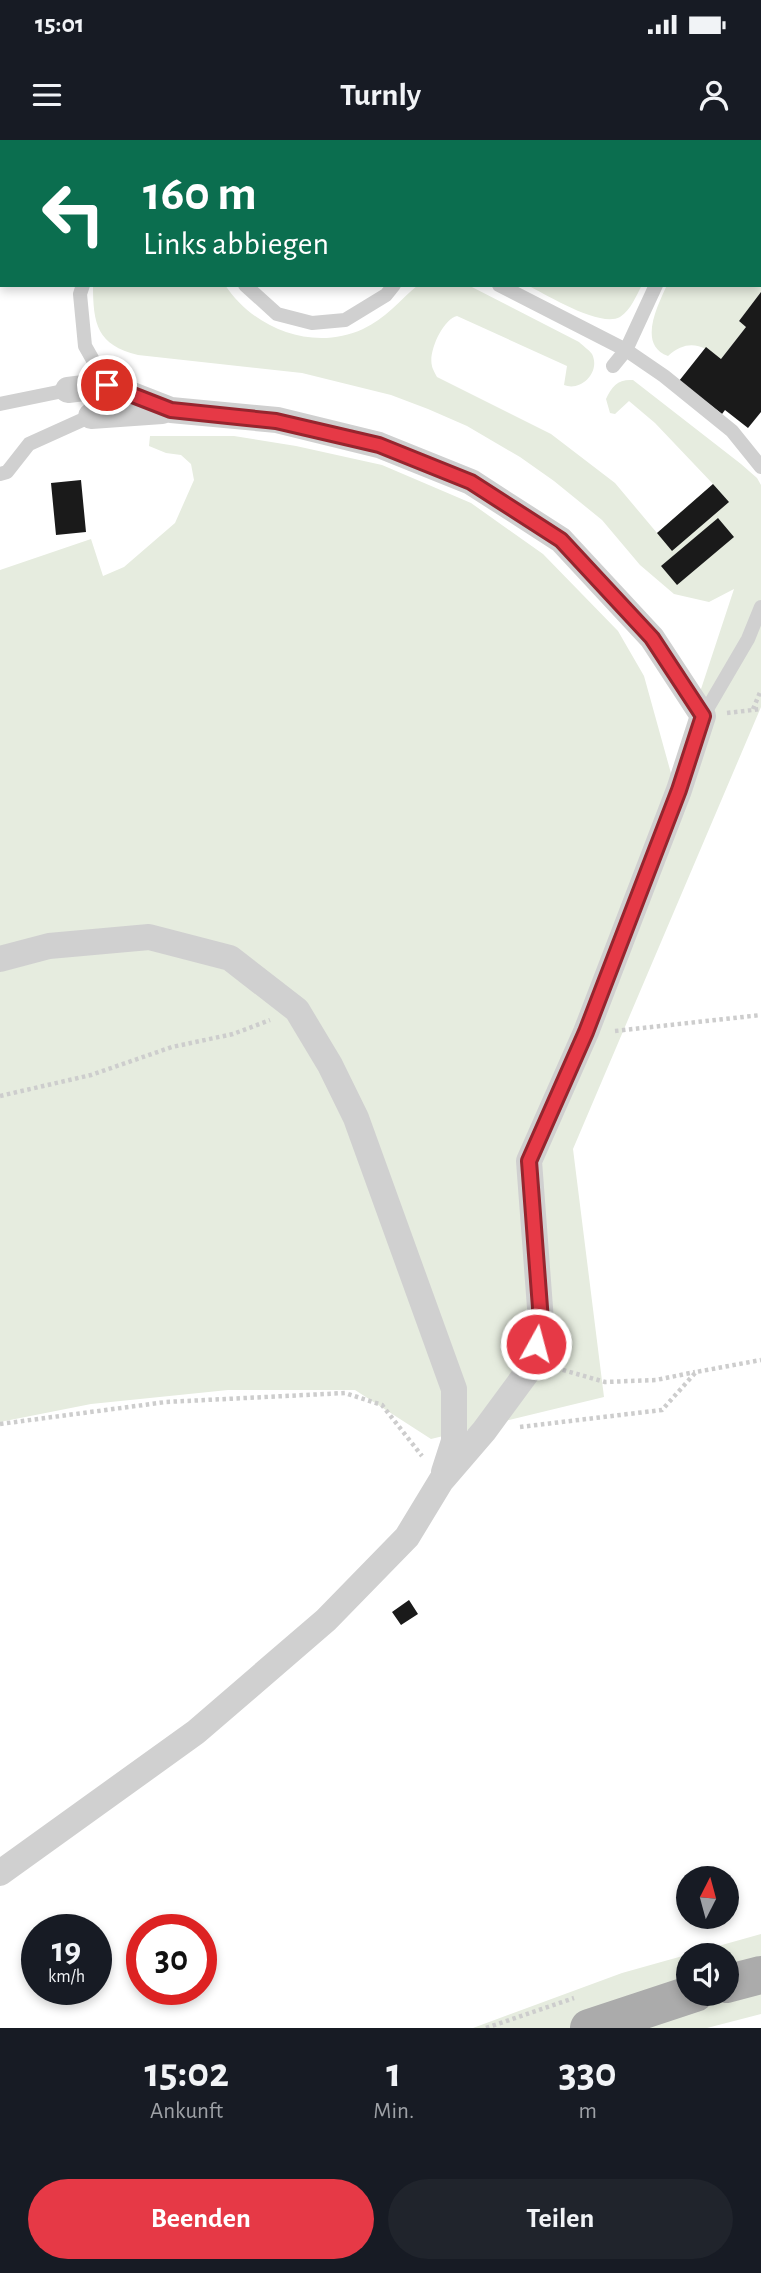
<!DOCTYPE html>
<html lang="de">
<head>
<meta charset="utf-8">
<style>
  body { margin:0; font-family:"Alegreya Sans",sans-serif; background:#20242c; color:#f1f3f6; height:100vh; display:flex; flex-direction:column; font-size:26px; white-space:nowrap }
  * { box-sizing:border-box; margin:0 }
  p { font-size:23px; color:#9ea1a6 }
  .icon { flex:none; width:38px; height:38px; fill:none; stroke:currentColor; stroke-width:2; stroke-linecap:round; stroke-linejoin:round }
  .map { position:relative; height:1888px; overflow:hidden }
  .drawer { display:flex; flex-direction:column; background:#171b24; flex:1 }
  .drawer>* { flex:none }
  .banner { position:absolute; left:0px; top:0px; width:761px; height:147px; box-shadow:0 4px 10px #0003; background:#0b6e4f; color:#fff; overflow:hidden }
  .needle { width:46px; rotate:6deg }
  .tools { position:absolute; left:676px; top:1726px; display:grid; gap:14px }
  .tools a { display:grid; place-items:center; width:63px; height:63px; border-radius:50%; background:#171b24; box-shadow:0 4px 10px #0003; font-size:35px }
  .speed { position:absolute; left:21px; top:1774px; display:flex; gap:14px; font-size:35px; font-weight:700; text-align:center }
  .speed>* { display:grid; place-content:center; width:91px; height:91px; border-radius:50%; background:#171b24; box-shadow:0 4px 10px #0003; line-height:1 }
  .speed small { font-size:18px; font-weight:400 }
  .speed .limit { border:10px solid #d22; background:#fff; color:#111 }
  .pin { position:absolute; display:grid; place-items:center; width:60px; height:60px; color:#fff; margin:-30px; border:4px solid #fff; border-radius:50%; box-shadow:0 2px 7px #0007 }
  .me { position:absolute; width:77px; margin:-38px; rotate:7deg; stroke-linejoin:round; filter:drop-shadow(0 0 5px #0008) }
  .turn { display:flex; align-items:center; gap:24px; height:147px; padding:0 28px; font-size:32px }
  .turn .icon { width:91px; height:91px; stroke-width:2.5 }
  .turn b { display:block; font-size:49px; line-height:60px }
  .eta { display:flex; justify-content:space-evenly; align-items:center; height:119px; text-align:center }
  .eta b { font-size:42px; font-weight:700; line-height:49px }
  .cta { display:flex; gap:14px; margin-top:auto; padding:14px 28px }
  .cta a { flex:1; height:80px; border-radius:42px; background:#e63946; color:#fff; font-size:28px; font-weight:700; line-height:80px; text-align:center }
  .cta a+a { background:#20242c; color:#f1f3f6 }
  .status { display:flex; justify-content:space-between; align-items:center; height:49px; padding:0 35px; background:#171b24; direction:ltr }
  .status svg { height:19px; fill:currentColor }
  header { display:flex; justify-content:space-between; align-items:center; height:91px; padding:0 28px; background:#171b24; font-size:32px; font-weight:700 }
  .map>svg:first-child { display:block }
  .green { fill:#e6ecdf; fill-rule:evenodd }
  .building { fill:#1a1a1a }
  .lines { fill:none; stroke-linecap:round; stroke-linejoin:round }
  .path { stroke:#cdcdcd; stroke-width:4.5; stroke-dasharray:3.5 3.5; stroke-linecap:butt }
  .lane { stroke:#d0d0d0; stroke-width:14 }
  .street { stroke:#d0d0d0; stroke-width:26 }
  .primary { stroke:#ababab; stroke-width:38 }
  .route-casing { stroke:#96252e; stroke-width:18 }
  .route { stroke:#e63946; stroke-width:12 }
</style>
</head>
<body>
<div class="status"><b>15:01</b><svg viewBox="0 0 49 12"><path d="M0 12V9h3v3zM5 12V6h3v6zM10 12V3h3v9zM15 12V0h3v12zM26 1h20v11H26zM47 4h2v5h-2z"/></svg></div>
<header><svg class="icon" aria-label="menu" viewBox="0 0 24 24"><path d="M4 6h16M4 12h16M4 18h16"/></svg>Turnly<svg class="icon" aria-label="person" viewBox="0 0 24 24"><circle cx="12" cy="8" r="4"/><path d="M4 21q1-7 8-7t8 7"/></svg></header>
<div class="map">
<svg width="761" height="1888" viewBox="0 0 761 1888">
  <rect width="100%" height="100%" fill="#fff"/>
  <!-- green -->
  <path class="green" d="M760 102 761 153 739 181 746 187 721 219C703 205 688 198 668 216 637 205 658 165 667 145H760Z
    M93 145H225C254 189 313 212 363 189 385 179 400 160 418 145H468L579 202C582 205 589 210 592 214 601 232 581 252 564 245L567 226 457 176C443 179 428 212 432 226 432 228 436 235 437 237L551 294 615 343 657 393 713 344 655 283 629 261 615 274 610 273 606 259C612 246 618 239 633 240L741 324 757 338 761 345V567L573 1009 604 1257 431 1299 355 1250H228L91 1264 0 1282V430L91 399 103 436 124 427 175 383 194 340 191 324 181 315 166 313 149 306 150 296H234L296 306 382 325 471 363 543 414 618 491 644 536 672 637 734 449 709 462 674 454 640 425 602 380 554 341 520 317 467 286 428 269 391 255 302 233 138 215C97 205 93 184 93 145Z
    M527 145H642C636 156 631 170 620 177 600 188 547 155 527 145Z
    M761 1794V1874L707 1888H473L622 1833ZM688 1815H726V1853H688Z"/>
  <!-- building -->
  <path class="building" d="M761 152V272L748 288 725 270 722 274 679 241 706 207 721 219 746 187 739 181Z
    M81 340 86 392 56 395 51 343Z
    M713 344 729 362 672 411 657 393Z
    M718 378 734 397 677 445 661 426Z
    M409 1460 418 1474 401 1485 392 1472Z"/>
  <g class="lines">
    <!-- path -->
    <path class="path" d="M753 569 761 550
      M727 573 761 569
      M615 891 761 875
      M0 956 91 935 172 907 233 894 270 880
      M556 1228 605 1242 656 1240 695 1232
      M0 1284 166 1262 345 1253 382 1265 422 1316
      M520 1287 662 1270 696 1232 761 1220
      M486 1888 574 1858"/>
    <!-- lane -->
    <path class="lane" d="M147 2 148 0
      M237 2 238 0
      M473 2 474 0
      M725 2 726 0
      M760 34 761 35
      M83 145 80 154 85 206 107 245
      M245 145 277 174 312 183 345 180 386 155 394 145
      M499 145 626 210 664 236 732 291 761 327
      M613 226 626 210 656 145
      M0 264 68 250
      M0 334 7 332 29 304 91 276
      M703 576 748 499 761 467"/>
    <!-- street -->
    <path class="street" d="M91 276 162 271
      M0 819 49 806 149 797 230 818 297 870 330 925 356 978 454 1249V1301L444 1332
      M0 1733 196 1592 326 1480 407 1397 441 1341 484 1291 531 1227 541 1181 529 1021 586 892 679 650 703 576 652 498 561 400 471 342 379 305 277 280 171 270 107 245 68 250"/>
    <!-- primary -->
    <path class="primary" d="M726 1844 761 1835
      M589 1888 695 1853"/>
  </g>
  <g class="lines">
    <!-- route casing -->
    <g class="route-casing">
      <path id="route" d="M107 245 171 270 276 281 379 305 471 342 561 400 652 498 703 576 679 650 586 892 529 1021 541 1181 536 1204"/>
    </g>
    <!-- route -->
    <use href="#route" class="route"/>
  </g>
</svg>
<div class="tools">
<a><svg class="needle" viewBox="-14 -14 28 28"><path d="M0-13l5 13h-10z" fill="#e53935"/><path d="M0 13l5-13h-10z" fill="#9ea1a6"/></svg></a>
<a><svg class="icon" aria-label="sound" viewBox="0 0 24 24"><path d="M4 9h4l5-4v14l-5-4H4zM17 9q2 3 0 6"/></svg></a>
</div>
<div class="speed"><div>19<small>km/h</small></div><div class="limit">30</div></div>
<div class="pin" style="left:107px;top:245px;background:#d93025"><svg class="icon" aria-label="arrive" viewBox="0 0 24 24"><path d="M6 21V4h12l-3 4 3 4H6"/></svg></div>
<svg class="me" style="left:536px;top:1204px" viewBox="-20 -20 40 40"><circle r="17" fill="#e63946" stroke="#fff" stroke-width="3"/><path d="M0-11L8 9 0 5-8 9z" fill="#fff"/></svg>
<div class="banner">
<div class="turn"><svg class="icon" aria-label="left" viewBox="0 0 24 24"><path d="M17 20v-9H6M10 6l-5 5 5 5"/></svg><div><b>160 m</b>Links abbiegen</div></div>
</div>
</div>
<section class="drawer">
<div class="eta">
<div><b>15:02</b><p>Ankunft</p></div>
<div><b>1</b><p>Min.</p></div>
<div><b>330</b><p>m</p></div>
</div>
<div class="cta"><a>Beenden</a><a>Teilen</a></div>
</section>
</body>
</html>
